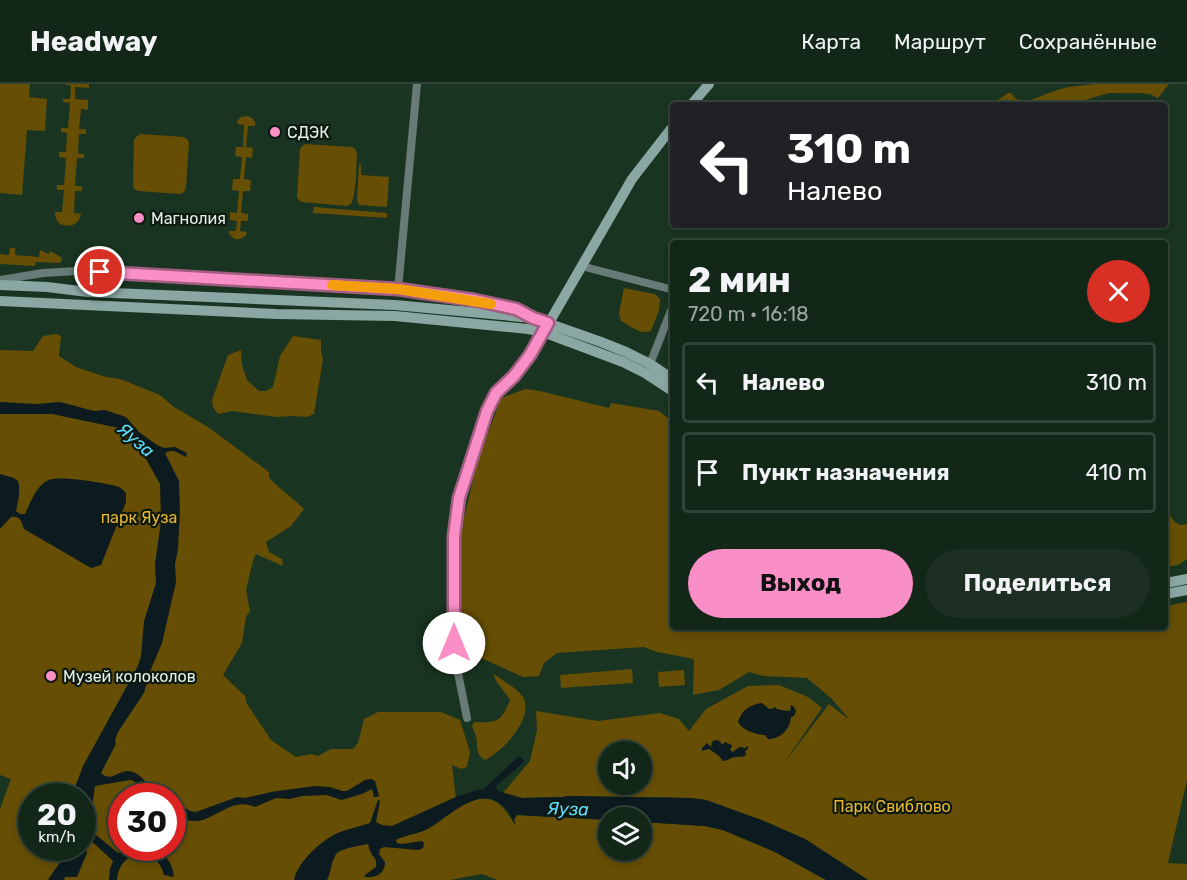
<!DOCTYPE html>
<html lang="ru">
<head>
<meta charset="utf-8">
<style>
  body { margin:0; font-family:Rubik,sans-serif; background:#1c2f22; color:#f1f3f6; height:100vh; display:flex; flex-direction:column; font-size:22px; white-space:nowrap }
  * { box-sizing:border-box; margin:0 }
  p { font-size:20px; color:#9da5a2 }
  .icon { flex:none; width:33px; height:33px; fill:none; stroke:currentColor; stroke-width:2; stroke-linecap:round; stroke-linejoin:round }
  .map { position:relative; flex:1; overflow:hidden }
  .details { position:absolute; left:670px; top:156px; width:498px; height:390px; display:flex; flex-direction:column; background:#132719; border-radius:6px; box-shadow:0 3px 9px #0003,0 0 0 2px #324438 }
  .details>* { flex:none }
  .guide { position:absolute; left:670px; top:18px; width:498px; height:126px; border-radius:6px; box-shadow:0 3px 9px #0003,0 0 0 2px #324438; background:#202124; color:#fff; overflow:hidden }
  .controls { position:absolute; left:598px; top:657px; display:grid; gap:12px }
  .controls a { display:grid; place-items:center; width:54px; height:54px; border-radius:50%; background:#132719; box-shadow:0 3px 9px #0003,0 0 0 2px #324438; font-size:30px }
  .speed { position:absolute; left:18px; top:699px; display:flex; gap:12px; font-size:30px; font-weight:700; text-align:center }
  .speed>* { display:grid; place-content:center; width:78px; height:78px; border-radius:50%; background:#132719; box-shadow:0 3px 9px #0003,0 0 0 2px #324438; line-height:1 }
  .speed small { font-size:15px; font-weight:400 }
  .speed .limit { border:9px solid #d22; background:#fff; color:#111 }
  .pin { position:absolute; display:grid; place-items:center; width:51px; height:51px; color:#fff; margin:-26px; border:3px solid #fff; border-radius:50%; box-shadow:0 2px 6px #0007 }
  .me { position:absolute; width:66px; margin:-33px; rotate:0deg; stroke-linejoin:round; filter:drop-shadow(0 0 4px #0008) }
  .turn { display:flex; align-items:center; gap:21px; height:126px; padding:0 18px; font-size:27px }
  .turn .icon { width:78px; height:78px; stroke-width:2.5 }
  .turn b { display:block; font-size:42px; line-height:51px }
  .round { display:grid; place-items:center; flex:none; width:63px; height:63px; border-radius:32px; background:#1c2f22 }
  .head { display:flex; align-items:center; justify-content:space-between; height:102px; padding:0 18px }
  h1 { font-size:36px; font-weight:700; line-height:45px }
  .action { display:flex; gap:12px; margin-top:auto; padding:12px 18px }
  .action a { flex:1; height:69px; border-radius:36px; background:#fa8fc7; color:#111; font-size:24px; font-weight:700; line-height:69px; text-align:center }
  .action a+a { background:#1c2f22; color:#f1f3f6 }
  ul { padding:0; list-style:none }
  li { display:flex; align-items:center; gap:18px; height:81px; margin:0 12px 9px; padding:0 6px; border:3px solid #324438; border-radius:6px }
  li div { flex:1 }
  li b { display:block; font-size:22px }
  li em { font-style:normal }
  header { display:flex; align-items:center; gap:36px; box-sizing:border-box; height:84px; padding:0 30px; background:#132719; border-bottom:2px solid #324438 }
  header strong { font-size:28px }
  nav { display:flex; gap:33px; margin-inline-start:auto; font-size:21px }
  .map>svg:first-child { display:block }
  .green { fill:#664e05; fill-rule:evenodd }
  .water { fill:#0b1b20 }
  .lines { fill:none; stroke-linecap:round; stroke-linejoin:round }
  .minor { stroke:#697b78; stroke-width:8 }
  .secondary { stroke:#8ba7a3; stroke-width:10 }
  .route-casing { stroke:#a25d81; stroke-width:15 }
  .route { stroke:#fa8fc7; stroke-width:10 }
  .slow { stroke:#f59e0b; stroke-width:10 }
  .poi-dot { fill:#fa8fc7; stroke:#0d1810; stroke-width:2 }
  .labels { text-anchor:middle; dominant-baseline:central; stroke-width:4.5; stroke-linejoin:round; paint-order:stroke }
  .poi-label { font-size:16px; fill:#e2f2e5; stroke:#0d1810; text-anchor:start }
  .park-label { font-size:16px; fill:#e8b733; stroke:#0d1810 }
  .water-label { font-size:18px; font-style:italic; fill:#5fddfe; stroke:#0d1810 }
</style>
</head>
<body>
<header>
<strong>Headway</strong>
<nav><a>Карта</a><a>Маршрут</a><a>Сохранённые</a></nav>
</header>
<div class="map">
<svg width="1187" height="796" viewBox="0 0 1187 796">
  <rect width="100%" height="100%" fill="#193421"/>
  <!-- green -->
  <path class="green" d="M0 0H30L29 13 47 15 45 47 27 46 22 111 0 109Z
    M64 0H89V4L75 3V15L88 16V26L81 25 79 45H86V50H79L78 69 84 70V74H77L75 102H82V107H75L74 129 81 130C79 141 70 144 60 140 56 136 55 133 55 128H62L64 106H57V101H64L66 74 59 73V68H66L67 49 61 48V44H68L70 19 63 18V15H70L71 2Z
    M1094 0H1169L1158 14 1150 10 1138 9H1109L1068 21H988L995 18 1008 9H1011L1016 15 1028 17 1057 6 1069 3Z
    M247 32 252 34 255 38V42H248L246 63 253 64 252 74 246 73 244 95 251 96 250 107H243L241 129 248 130V137H241L240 147 247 148 246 151C241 157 233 157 229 149V147H236L237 137 230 136V128L237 129 239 107 232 106 233 95H240V93L242 73 235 72 236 63H243L244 41 237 40 238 36 241 33Z
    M141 50 184 53 187 55 189 58 186 104 184 108 180 110 138 107 133 104 134 56 137 52Z
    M306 60 352 63 355 65 357 69C356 83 357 108 351 120L347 122 302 118 299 116 297 113 300 65 302 62Z
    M359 81H361V91L389 93 387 123 359 121 357 116Z
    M314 123 387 129V134L313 129Z
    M10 164H15V171L39 173 40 166 49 170 50 167 61 173 62 177 59 179 36 178 35 182 0 180V170L9 171Z
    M624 204 655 210 660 215 659 226 651 247C639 251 631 242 621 237L619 229Z
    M56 250 61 252 59 272 76 283 106 293 120 295 160 311 174 323 208 343 269 388V394C280 405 293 414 304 425L291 442 266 458 269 468 282 475 283 482 256 470 253 477 246 506 250 527 246 533 242 559 223 591 245 612 247 620 271 656 296 673 311 670 318 672 331 665H353L358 659 364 635 378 628H441L460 636 470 668 467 683 461 685 452 681 457 724C486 707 499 713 515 741L514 735 517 731 609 736V766H642V738L705 742 723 746 775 768 826 796H498L482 790 450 796H0V725L11 695 0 691V266L33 267 43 252ZM32 712H82V764H32ZM122 712H172V764H122Z
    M293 252 321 256V268L323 275 314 330 307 333 292 332 277 333 232 327 218 330 213 323 212 316 228 271 241 266 242 281 247 296 259 307H266L273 303 280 272Z
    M525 305 540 307 609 324 611 319 659 327 673 338 674 543H1166V522L1187 518V696L1168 779 1187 780V796H868L805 755 764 737 706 716 691 714 568 712 563 713 522 714 503 709 530 677 537 646 536 627 598 637 660 629 679 635 689 647 706 625 748 602 779 601 808 613 822 624 784 679 829 620 850 636 831 614 807 594 764 592 749 588 719 606 693 611 694 575 657 568 644 563 557 569 544 579 539 592 523 593 459 564 460 451 477 379 501 314ZM609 668H642V700H609Z
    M1166 427C1174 434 1174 444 1187 440V475L1178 481 1166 483Z
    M632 585 633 599 561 604 560 591Z
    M684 586 685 601 659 603 658 588Z
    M494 590C503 597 517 604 523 613 535 634 502 668 485 676 475 670 478 663 476 652 475 649 473 645 472 642L474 638C498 639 501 638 510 616 506 608 494 598 494 590Z"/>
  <!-- water -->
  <path class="water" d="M0 318 37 320 60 318 94 327 105 326 126 333 139 348 157 361 164 364 175 363 187 369 186 373C178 369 173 364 165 369L179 397 180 427 178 465 175 480 176 498 162 559 149 590 144 609 118 648 115 656 116 660 101 689C113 700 119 683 133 688 142 691 148 702 156 708 157 709 163 712 165 712H149L134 697 130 696 95 702 89 745 118 769C142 756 171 763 174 793L164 791C158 763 120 763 117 796H109L110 785 113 777 88 754 84 758 87 769 77 793H65L64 796H48C53 786 66 775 65 764H82V712H74V706L83 682 138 582 141 572 144 537 156 499 155 480 161 437 160 400 136 357 128 349 119 344 52 330H0Z
    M0 390 14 394 18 397C21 407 18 417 16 427L20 430H25C31 418 36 401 49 396 59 391 108 399 119 403 122 405 124 407 126 409V418L101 481 91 484 24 445C21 437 21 432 11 433L0 445Z
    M762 619 769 625H772L775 623 777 625C779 626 789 627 790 627L791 621 794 623 796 627 794 632 791 633C790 646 780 655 768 655L765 651C755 650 743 647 738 638 742 625 750 621 762 619Z
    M715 656 720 657 722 661 725 658 732 661 730 666 733 668 739 663 745 664 748 662V665L745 667 746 671C741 674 740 672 736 673 731 673 728 677 723 677L718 671 709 665 702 667V664L707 659 711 663 712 658Z
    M519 672 525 677 497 701 496 704 498 707 522 714 563 713 567 712 691 714 706 716 764 737 805 755 868 796H826L775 768 723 746 705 742 642 738V734H609V736L517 731 514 735 516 742C513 736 510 730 506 725 483 698 452 730 431 743 421 750 407 750 396 756L397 759 402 760 422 757 424 759 423 764 418 766 384 763 380 765 379 770 385 778C385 790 376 794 365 793V791L376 783C377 773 373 774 370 767 369 765 369 763 368 760 360 762 338 764 335 772 331 779 331 788 327 796H294C297 778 325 752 343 747 352 744 361 742 370 739L378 716 380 717 376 738 382 741 392 742 458 712 485 704Z
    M371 695 375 697 379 712 377 713H374L372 705 362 710 341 716 327 711 302 712 290 715 276 714 255 723C228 710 209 746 185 735 181 733 176 729 173 727V716L190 727 196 728 237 713 245 714 271 708 315 702 330 703 342 707H347L365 696Z"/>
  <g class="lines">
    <!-- minor -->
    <path class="minor" d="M581 182 674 206
      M0 196 43 189 77 187 398 205 474 216 516 224 529 232
      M398 205 417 0
      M650 280 674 219
      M467 634 457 584 454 559V452L459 414 487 327 496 309 514 292 530 271 543 248"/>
    <!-- secondary -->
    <path class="secondary" d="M691 21 709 0
      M0 201 47 203 88 208 137 210 395 221 533 234 601 258 626 268 650 280 674 296
      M0 217 276 230 395 232 528 245 543 248 623 278 645 289 674 308
      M546 244 632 95 674 41
      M1166 499 1187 495
      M1166 510 1187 506"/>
  </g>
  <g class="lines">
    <!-- route casing -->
    <g class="route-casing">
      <path id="route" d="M100 188 398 205 474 216 516 225 533 234 548 239 530 271 514 292 496 309 487 327 459 414 454 452V559"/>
    </g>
    <!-- route -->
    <use href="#route" class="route"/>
    <!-- slow -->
    <path class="slow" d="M332 201 398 205 491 220"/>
  </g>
  <!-- markers -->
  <g class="poi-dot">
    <circle cx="275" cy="48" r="6"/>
    <circle cx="139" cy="134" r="6"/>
    <circle cx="51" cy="592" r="6"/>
  </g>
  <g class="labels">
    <!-- poi labels -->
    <g class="poi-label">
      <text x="287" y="48">СДЭК</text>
      <text x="151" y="134">Магнолия</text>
      <text x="63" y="592">Музей колоколов</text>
    </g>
    <!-- park labels -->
    <g class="park-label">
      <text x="139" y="433">парк Яуза</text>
      <text x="892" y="722">Парк Свиблово</text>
    </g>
    <!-- water labels -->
    <g class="water-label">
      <text transform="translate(136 356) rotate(41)">Яуза</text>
      <text transform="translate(568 725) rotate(2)">Яуза</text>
    </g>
  </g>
</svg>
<div class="controls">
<a><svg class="icon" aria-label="sound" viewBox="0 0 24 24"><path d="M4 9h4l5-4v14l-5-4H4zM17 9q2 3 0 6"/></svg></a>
<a><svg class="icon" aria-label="layers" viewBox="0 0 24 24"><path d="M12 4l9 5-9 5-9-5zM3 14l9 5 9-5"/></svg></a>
</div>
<div class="speed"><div>20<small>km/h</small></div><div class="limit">30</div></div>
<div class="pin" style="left:100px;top:188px;background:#d93025"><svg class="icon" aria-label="arrive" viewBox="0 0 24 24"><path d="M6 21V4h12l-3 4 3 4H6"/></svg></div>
<svg class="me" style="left:454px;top:559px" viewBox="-20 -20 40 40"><circle r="19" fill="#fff"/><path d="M0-13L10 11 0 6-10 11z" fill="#fa8fc7"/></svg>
<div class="guide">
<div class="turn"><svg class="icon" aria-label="left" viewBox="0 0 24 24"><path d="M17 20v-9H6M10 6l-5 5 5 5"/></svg><div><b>310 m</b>Налево</div></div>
</div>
<section class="details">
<div class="head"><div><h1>2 мин</h1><p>720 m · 16:18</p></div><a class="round" style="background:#d93025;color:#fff"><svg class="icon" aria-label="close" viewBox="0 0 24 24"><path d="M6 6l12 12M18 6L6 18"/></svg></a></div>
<ul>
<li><svg class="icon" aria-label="left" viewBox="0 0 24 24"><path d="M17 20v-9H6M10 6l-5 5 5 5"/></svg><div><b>Налево</b></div><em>310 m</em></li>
<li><svg class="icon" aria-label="arrive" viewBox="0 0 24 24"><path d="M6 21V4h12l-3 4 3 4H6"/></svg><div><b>Пункт назначения</b></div><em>410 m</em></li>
</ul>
<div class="action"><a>Выход</a><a>Поделиться</a></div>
</section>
</div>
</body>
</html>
